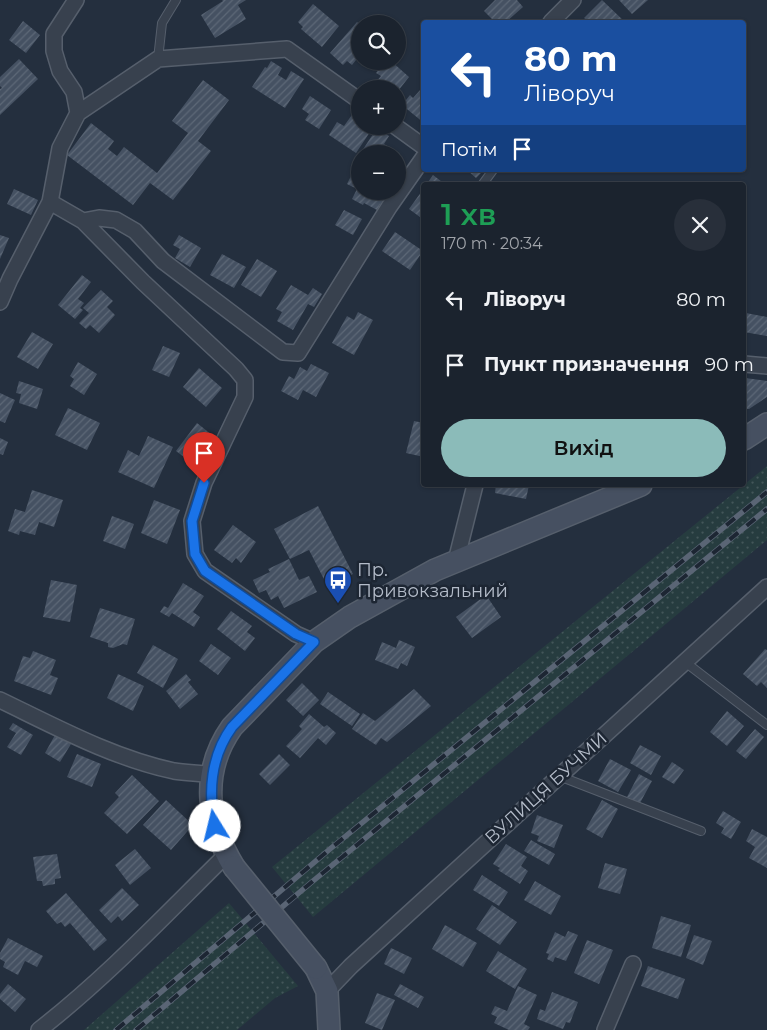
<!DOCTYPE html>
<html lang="uk">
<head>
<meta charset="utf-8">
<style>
  body { margin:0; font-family:Montserrat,sans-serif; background:#282f3a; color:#f1f3f6; height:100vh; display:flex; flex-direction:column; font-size:19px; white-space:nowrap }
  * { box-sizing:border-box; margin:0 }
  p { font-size:16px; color:#a0a4aa }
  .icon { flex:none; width:28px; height:28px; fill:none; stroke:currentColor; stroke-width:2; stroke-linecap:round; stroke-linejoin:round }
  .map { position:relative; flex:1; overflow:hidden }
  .drawer { position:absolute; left:421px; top:182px; width:325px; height:305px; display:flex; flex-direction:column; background:#1b232e; border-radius:5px; box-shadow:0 1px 4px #0004,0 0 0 1px #39404a }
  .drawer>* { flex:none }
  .hud { position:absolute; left:421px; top:20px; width:325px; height:152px; border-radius:5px; box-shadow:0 1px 4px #0004,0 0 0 1px #39404a; background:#1a4fa0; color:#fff; overflow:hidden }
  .controls { position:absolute; left:351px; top:15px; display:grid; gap:10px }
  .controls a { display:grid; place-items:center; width:55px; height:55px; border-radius:50%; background:#1b232e; box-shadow:0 1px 4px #0004,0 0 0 1px #39404a; font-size:25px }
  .pin { position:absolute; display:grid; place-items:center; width:42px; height:42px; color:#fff; margin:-51px -21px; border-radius:50% 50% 50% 0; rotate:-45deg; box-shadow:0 0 5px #0007 }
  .pin .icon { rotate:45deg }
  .me { position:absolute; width:55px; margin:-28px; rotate:351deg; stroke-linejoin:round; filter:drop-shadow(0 0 4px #0008) }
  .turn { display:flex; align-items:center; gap:18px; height:105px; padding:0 20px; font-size:22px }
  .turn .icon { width:65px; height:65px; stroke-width:2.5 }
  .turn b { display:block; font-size:35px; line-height:42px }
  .then { display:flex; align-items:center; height:48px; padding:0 20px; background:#0003; gap:10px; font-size:19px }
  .round { display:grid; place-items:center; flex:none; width:52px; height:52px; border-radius:26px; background:#282f3a }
  .overview { display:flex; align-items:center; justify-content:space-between; height:85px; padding:0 20px }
  h1 { font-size:30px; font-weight:600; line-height:38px; color:#1e9e55 }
  .action { display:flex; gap:10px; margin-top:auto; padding:10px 20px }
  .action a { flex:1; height:58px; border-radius:30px; background:#8bbbb9; color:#111; font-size:20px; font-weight:600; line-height:58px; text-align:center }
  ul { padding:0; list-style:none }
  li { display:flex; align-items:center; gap:15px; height:65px; padding:0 20px }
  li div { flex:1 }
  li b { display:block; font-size:19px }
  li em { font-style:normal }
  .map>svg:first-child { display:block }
  .grass { fill:url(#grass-dots) }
  .building { fill:url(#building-hatch) }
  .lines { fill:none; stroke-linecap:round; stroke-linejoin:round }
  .lane-casing { stroke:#565f6c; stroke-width:10 }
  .street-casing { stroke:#565f6c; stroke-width:18 }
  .secondary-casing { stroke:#565f6c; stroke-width:24 }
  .lane { stroke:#38414e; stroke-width:8 }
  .street { stroke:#38414e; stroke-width:15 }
  .secondary { stroke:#465061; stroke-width:21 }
  .rail-casing { stroke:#5a6575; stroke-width:5.5 }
  .rail { stroke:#1d2633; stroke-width:4; stroke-dasharray:11; stroke-linecap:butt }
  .secondary-bridge-casing { stroke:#565f6c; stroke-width:24; stroke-linecap:butt }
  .secondary-bridge { stroke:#465061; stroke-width:21 }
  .route-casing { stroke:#114b97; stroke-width:12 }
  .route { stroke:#1a73e8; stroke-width:9 }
  .labels { text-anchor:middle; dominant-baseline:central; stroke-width:5; stroke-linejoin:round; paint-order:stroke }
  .poi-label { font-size:18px; fill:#b4bcc9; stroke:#1d2633; text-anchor:start }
  .street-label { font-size:18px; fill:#b4bcc9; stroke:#1d2633 }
</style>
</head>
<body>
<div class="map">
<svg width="767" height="1030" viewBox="0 0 767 1030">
  <defs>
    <pattern id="grass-dots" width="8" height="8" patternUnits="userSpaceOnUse" patternTransform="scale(1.25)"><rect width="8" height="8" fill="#263c3f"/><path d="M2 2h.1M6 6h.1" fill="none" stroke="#435659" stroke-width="1.8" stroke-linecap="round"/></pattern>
    <pattern id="building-hatch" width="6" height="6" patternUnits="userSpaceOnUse" patternTransform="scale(1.25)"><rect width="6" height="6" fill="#455162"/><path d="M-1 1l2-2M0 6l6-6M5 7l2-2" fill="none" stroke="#5d6877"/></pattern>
  </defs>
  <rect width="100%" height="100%" fill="#242f3e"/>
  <!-- grass -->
  <path class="grass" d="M767 466V540L313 917 272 867Z
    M229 903 298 986 275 998 237 1030H84Z"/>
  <!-- building -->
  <path class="building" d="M222 0H246L238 5 246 19 215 38 201 15 223 1Z
    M495 0H517L523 7 506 22H495L484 11Z
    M602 0 625 22H589L584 18Z
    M619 0H648L632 14Z
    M313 4 339 26 322 47 301 29 303 27 298 22Z
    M23 21 40 35 26 53 9 40Z
    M357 22 360 24V55L352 65 347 61 343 65 330 53Z
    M19 59 38 79 0 115V89L2 88 0 86V77Z
    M271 61 282 68 278 75 286 80 291 71 304 79 285 108 252 87 265 67 267 68Z
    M385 61H391L409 77 398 91V89H382L375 83 381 76 376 73Z
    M203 80 229 100 198 141 211 151 173 200 150 183 133 205 67 155 91 123 114 141 108 149 117 156 124 147 157 173 188 133 172 121Z
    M421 89 424 92V123L402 105 410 95 413 98Z
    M310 96 331 110 319 129 305 120 309 114 302 109Z
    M354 112 360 116V126H374L356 153 329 135 337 122 344 126Z
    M377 128 389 136 384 144 400 154H360Z
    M467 170H484L476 178Z
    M433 175 446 185H426Z
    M351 176 360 182V191H377L385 196 377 210 364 203 363 205 352 199 357 189 347 184Z
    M424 188V220L409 209Z
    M14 189 38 200 31 215 7 204Z
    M344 210 362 219 353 235 335 225Z
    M395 232 423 251 410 270 382 251Z
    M0 235 9 238 0 259Z
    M179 235 201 248 190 267 175 258 180 249 173 245Z
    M222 254 246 267 234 288 210 275Z
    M257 259 277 271 261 297 241 285Z
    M82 275 91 282 78 299 84 303 80 308 83 310 75 319 58 305Z
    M291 285 308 295 313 288 322 294 314 307 308 304 293 330 277 321 282 312 276 309Z
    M101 290 113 301 107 307 115 315 99 333 90 325 86 329 79 323 89 313 83 308Z
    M358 312 373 320 354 355 332 343 347 316 354 320Z
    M746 313 767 317V336L744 332Z
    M32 332 53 344 38 369 17 357Z
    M163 346 180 353 169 377 152 370Z
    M78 362 97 374 84 395 70 386 74 379 70 376Z
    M311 364 329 373 316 397 303 390 298 400 281 391 289 376 294 379 300 367 307 371Z
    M199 368 222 388 206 407 183 387Z
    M745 378 767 381V397L749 409H744Z
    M19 381 43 389 37 409 19 403 21 394 16 393Z
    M0 393 15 400 5 423 0 421Z
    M68 408 100 423 87 450 55 435Z
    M414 421 424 423V457L406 453Z
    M197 423 212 435 209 439 214 443 197 467 176 451Z
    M148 436 173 447 154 488 118 472 128 450 139 456Z
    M0 438 8 442 3 455 0 454Z
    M496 485H529L526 499 495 493Z
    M32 490 63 500 54 527 39 522 35 535 20 531 19 535 8 531 15 509 25 512Z
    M154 500 180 510 167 544 141 533Z
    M318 506 353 574 328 587 309 550 290 559 274 529Z
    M112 516 134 524 125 549 103 541Z
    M233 525 256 542 241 563 236 558 232 563 214 550Z
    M289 559 299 580 309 576 317 592 284 608 278 596 271 600 266 590 259 593 253 580 270 572 268 569Z
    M51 580 77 585 70 622 43 617Z
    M183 583 204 596 193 612 200 617 194 627 172 613 169 617 160 612 164 606 168 608Z
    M486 595 501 617 472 638 456 617Z
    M100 608 135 619 127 645 123 644 113 648 108 647V643L90 637Z
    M231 611 252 626 247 632 255 638 245 651 217 629Z
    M399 640 415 647 407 666 401 663 398 669 375 660 382 642 396 648Z
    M211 644 231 658 218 675 199 661Z
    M153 645 178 659 163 688 137 673Z
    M765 649 767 650V688L761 682 757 686 743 674Z
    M33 651 56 660 50 675 58 678 51 695 14 681 23 656 30 658Z
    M118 674 144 686 133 711 107 698Z
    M186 674 191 680 188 682 198 694 180 709 166 691Z
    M302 683 319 700 303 716 286 700Z
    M414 689 431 706 387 742 381 738 376 745 352 729 363 713 375 721Z
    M328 692 360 714 352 726 320 704Z
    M727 711 744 726 727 746 710 732Z
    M309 714 324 727 327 725 336 733 326 745 318 738 300 758 286 746 302 729 299 726Z
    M13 723 33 735 21 755 7 747 16 733 9 729Z
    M755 729 764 737 746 759 736 751Z
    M55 735 71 744 60 762 45 753Z
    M640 745 661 756 651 775 630 763Z
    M77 754 101 764 92 787 67 777Z
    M279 754 290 765 270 785 259 774Z
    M610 759 631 770 618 792 598 781Z
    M672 762 684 770 674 784 662 777Z
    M639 774 652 781 640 803 627 797Z
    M132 775 159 801 127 834 104 813 119 797 115 793Z
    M166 800 193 825 171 850 143 825Z
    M602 800 618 809 602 838 586 829Z
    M723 811 741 822 731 839 721 833 724 828 716 823Z
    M537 815 563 825 554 848 537 841 539 836 531 833Z
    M752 829 767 837V868L749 858 755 847 746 841Z
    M531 840 555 854 549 865 524 851Z
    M506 844 527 857 521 866 528 871 520 884 498 870 500 868 493 864Z
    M135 849 151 868 130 885 115 865Z
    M57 854 61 878 55 879V884L43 886 42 881H37L33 857Z
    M605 863 627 869 620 894 598 888Z
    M482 875 508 892 499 906 473 890Z
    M535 881 561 896 551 915 524 900Z
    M122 888 139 905 122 921 118 916 111 923 99 910Z
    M66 893 107 940 94 951 70 923 65 927 61 922 57 924 46 911Z
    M492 905 517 922 500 945 476 929Z
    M661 916 691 925 681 957 652 948Z
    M445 925 477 943 463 967 432 949Z
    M568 931 578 935 566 961 555 957 553 962 547 959 549 954 546 953 555 932 565 937Z
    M694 935 712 941 703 965 686 958Z
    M8 938 43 956 37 967 25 961 18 975 3 967 5 962 0 959V953Z
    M587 940 613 950 599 984 574 973Z
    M391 948 412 958 404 974 384 964Z
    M498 951 527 969 515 989 486 971Z
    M648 966 685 979 678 999 641 986Z
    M8 984 26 999 15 1012 0 999V994Z
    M400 984 424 997 418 1008 394 995Z
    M518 986 537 995 524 1024 530 1027 528 1030H509L494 1023 497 1017 491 1014 495 1006 507 1011Z
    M552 992 578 1002 570 1023 566 1022 563 1029 537 1019 540 1009 545 1011Z
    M377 993 395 1000 382 1030 365 1023Z"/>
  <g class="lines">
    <!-- lane casing -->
    <g class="lane-casing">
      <path id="lane" d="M158 59 162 23 176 0
        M482 185 493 170
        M685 662 767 725
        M559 776 701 831"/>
    </g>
    <!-- street casing -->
    <g class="street-casing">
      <path id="street" d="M551 22 573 0
        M78 113 158 59 287 49 360 101
        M395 126 424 147
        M50 202 83 221 143 282 236 369 245 380V397L204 483 192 521 195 554 205 571 296 634 314 642
        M83 221 99 218 116 220 135 231 163 261 283 352 298 353 389 207 424 157
        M0 302 10 279 50 202 60 148 78 113 74 92 60 71 54 51V34L76 0
        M744 364 767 366
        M456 561 475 485
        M0 700C56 727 113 758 174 771 187 773 200 773 213 775
        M327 991 351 966 767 587
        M39 1030C107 977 165 915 226 855
        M605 1030 633 964"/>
    </g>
    <!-- secondary casing -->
    <g class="secondary-casing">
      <path id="secondary" d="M744 439 767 424
        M234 867C207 823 200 772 232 727L314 642 350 617 435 570 641 485
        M316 968 327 991 329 1030"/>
    </g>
    <!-- lane -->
    <use href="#lane" class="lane"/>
    <!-- street -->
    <use href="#street" class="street"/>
    <!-- secondary -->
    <use href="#secondary" class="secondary"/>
    <!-- rail casing -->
    <g class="rail-casing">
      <path id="rail" d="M116 1030 330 849 767 492
        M136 1030 313 881 767 509"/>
    </g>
    <!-- rail -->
    <use href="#rail" class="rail"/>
    <!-- secondary-bridge casing -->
    <g class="secondary-bridge-casing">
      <path id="secondary-bridge" d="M234 867 316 968"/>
    </g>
    <!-- secondary-bridge -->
    <use href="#secondary-bridge" class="secondary-bridge"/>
  </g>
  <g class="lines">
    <!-- route casing -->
    <g class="route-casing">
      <path id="route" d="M204 483 192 521 195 554 205 571 296 634 314 642 232 727C211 756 208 792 215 826"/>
    </g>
    <!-- route -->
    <use href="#route" class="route"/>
  </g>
  <!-- icons -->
  <defs>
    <g id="bus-pin" transform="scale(1.4375)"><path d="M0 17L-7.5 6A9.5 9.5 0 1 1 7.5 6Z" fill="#1a4fb4" stroke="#1d2633"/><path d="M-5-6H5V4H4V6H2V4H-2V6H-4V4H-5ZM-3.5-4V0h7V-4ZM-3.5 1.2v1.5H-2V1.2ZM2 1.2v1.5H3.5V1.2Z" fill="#fff"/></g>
  </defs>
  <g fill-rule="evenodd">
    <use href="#bus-pin" x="338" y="580"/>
  </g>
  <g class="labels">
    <!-- poi labels -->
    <g class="poi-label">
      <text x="357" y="570">Пр.<tspan x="357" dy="21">Привокзальний</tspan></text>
    </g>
    <!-- street labels -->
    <g class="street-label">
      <text transform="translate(546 788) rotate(-42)">ВУЛИЦЯ БУЧМИ</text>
    </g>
  </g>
</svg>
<div class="controls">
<a><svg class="icon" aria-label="search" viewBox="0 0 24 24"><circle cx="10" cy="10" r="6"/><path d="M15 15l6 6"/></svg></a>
<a>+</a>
<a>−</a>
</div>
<div class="pin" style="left:204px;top:483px;background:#d93025"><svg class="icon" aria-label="arrive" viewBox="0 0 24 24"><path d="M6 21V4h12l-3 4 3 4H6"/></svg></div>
<svg class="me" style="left:215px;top:826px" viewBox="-20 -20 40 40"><circle r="19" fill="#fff"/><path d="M0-13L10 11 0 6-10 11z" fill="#1a73e8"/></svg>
<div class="hud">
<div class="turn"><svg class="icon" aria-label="left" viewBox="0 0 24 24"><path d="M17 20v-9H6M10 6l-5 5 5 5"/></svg><div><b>80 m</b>Ліворуч</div></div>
<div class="then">Потім<svg class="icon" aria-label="arrive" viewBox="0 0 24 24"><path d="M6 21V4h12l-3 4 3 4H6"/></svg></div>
</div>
<section class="drawer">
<div class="overview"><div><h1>1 хв</h1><p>170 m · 20:34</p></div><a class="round"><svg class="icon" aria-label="close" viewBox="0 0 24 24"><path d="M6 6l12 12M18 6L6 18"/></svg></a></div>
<ul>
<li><svg class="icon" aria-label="left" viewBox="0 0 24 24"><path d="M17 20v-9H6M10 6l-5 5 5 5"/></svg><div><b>Ліворуч</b></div><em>80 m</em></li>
<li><svg class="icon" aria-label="arrive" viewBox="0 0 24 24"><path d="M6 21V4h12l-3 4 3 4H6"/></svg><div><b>Пункт призначення</b></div><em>90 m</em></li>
</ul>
<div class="action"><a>Вихід</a></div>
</section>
</div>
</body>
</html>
